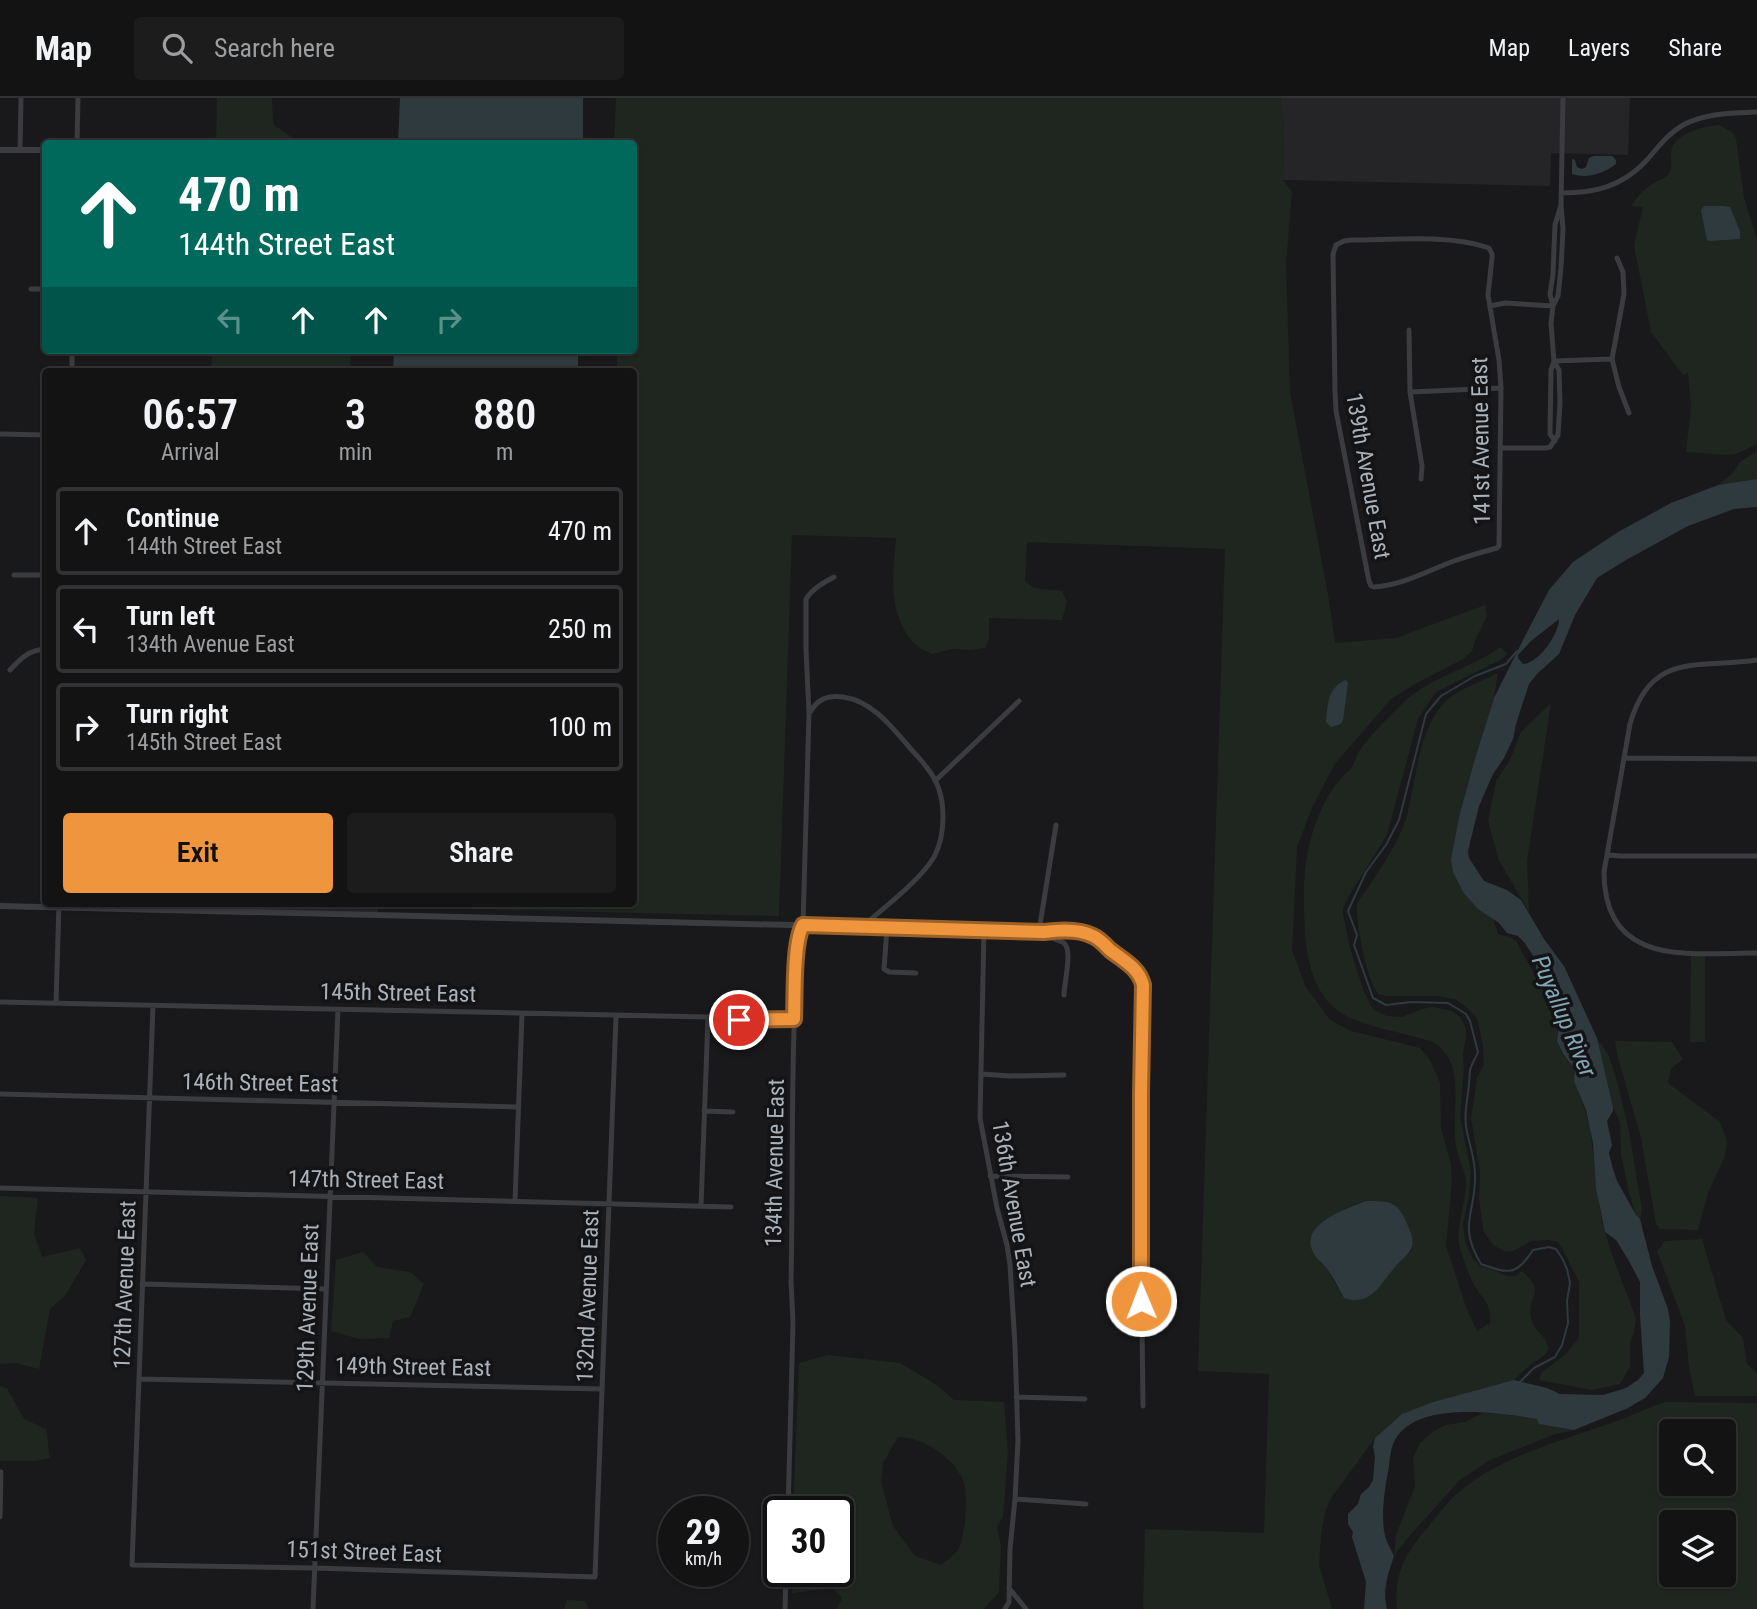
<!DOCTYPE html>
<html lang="en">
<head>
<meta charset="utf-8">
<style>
  body { margin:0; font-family:"Roboto Condensed",sans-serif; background:#1c1c1d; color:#f1f3f6; height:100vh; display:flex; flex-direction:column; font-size:26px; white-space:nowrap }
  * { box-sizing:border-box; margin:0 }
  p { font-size:23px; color:#9d9ea0 }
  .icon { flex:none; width:38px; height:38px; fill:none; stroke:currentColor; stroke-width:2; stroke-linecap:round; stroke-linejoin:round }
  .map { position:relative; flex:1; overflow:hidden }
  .drawer { position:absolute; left:42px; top:270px; width:595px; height:539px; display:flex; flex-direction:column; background:#131314; border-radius:7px; box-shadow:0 2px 5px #0004,0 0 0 2px #323234 }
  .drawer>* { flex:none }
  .banner { position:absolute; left:42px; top:42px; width:595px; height:214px; border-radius:7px; box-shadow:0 2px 5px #0004,0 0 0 2px #323234; background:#00695c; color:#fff; overflow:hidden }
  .tools { position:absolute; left:1659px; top:1321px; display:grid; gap:14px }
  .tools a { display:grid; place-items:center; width:77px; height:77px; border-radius:7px; background:#131314; box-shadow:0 2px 5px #0004,0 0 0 2px #323234; font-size:35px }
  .speed { position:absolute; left:658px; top:1398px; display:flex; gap:14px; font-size:35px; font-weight:700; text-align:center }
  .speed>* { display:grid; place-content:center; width:91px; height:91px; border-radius:50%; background:#131314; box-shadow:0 2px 5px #0004,0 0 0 2px #323234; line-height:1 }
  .speed small { font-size:18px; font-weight:400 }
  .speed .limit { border:4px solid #111; border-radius:10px; background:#fff; color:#111 }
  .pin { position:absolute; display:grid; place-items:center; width:60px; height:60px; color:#fff; margin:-30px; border:4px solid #fff; border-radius:50%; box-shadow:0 2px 7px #0007 }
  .me { position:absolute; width:77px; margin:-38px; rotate:359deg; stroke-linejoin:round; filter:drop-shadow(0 0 5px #0008) }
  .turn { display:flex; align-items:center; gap:24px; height:147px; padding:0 21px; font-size:32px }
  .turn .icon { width:91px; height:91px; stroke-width:2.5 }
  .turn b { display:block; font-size:49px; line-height:60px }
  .lanes { display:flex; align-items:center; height:66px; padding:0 21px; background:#0003; justify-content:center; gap:35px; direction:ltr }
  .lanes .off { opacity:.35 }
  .eta { display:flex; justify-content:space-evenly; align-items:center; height:119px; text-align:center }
  .eta b { font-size:42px; font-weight:600; line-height:49px }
  .primary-button { display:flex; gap:14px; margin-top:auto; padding:14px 21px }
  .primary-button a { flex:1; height:80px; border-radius:7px; background:#ee953d; color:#111; font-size:28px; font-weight:600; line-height:80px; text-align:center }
  .primary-button a+a { background:#1c1c1d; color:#f1f3f6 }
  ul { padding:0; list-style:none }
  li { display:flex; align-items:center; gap:21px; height:88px; margin:0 14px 10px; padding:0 7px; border:4px solid #323234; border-radius:7px }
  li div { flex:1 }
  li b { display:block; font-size:26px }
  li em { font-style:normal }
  header { display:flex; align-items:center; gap:42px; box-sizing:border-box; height:98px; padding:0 35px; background:#131314; border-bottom:2px solid #323234 }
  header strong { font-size:33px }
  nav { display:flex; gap:38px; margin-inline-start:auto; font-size:24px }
  .search { width:490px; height:63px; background:#1c1c1d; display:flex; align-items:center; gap:18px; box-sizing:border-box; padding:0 24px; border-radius:7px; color:#9d9ea0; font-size:26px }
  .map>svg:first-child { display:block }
  .built { fill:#252528 }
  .green { fill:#1f261f; fill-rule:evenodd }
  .water { fill:#2f3a3f; fill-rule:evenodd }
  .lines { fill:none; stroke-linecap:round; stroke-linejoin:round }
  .stream { stroke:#2f3a3f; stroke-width:2 }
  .minor { stroke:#3a3c40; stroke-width:5 }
  .tertiary { stroke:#3a3c40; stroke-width:6 }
  .route-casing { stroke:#9b6128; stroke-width:18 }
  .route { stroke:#ee953d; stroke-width:12 }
  .labels { text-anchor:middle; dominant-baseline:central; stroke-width:7; stroke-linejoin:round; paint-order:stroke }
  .street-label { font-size:23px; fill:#abb2ba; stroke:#141416 }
  .water-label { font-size:24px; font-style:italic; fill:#84a6b4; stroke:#141416 }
</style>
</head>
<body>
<header>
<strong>Map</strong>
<div class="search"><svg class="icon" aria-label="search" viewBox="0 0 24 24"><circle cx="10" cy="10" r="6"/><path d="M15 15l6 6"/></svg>Search here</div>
<nav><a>Map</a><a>Layers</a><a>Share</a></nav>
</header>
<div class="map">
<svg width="1757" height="1511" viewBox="0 0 1757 1511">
  <rect width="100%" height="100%" fill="#19191b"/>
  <!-- built -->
  <path class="built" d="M1280 0H1630L1628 57 1551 55 1550 88 1283 82 1284 31Z
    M193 805H378V817L193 813Z"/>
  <!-- green -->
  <path class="green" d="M217 0H272L273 26 300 45H216Z
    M616 0H1280L1284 31 1283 82 1292 94 1286 166 1290 294 1329 502 1335 545 1396 540 1485 507 1487 518 1476 540 1472 553 1463 561 1415 586 1391 601 1334 667 1312 710 1297 749 1292 853 1306 889 1329 921 1351 933 1420 950 1430 962 1440 985 1441 1030 1451 1067 1452 1083 1446 1148 1466 1209 1477 1233 1490 1225C1492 1205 1483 1202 1474 1187 1470 1179 1461 1155 1459 1147 1456 1129 1465 1107 1466 1089 1467 1076 1460 1065 1457 1053 1448 1016 1470 967 1433 944 1407 935 1357 928 1337 912 1314 894 1307 863 1305 835 1302 785 1303 746 1327 700 1331 693 1337 685 1343 678 1346 675 1351 671 1353 667 1356 662 1356 656 1360 652 1369 638 1391 617 1403 605 1429 579 1471 571 1500 549L1508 556 1500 562 1436 594 1418 621 1387 737 1349 798 1343 810V816L1350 850 1363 891 1371 908 1376 913 1387 918 1402 919 1422 911 1433 909 1452 913 1461 920 1466 930V940L1463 955 1464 972 1460 1018 1471 1074 1469 1097 1463 1126 1465 1143 1472 1159 1479 1167 1508 1178H1516L1522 1173C1548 1196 1526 1197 1531 1220 1533 1229 1538 1233 1544 1240 1546 1243 1547 1247 1549 1250L1545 1257 1530 1267 1514 1282 1433 1304 1402 1316 1375 1340 1331 1400 1325 1415 1321 1436 1319 1467 1332 1511H1143L1145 1431 1264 1435 1269 1276 1198 1273 1225 451 1027 444 1025 483 1034 490 1062 493 1067 504 1062 522 989 520V541L985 550 971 552 951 551 932 556C926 553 918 550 914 545 887 515 893 477 896 440L792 437 779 818 378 809V805H634V273H617V252H634V46L614 45ZM1366 1103 1412 1152 1395 1168 1344 1200 1327 1171 1314 1156 1323 1123 1347 1110Z
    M1719 27 1733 35 1736 40 1744 100 1757 141V346L1736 356 1726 357 1686 354 1691 308 1688 275 1683 277 1651 234 1634 147 1643 109 1631 108C1638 98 1644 91 1654 85 1658 82 1664 81 1668 77 1674 70 1669 59 1672 50 1677 35 1705 28 1719 27Z
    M212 252H351L350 273H211Z
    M1757 353V381L1718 387 1732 376 1740 364Z
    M1495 576H1498L1494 600 1474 664 1459 719 1451 761 1478 811 1493 820 1498 836 1511 840 1516 843 1536 879 1559 929 1557 943 1562 956 1575 971C1574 990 1585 1007 1589 1027 1596 1063 1595 1099 1605 1134 1613 1163 1626 1192 1636 1220L1634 1234 1630 1244V1269L1620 1286 1592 1292 1539 1282 1541 1275 1567 1255 1579 1239V1184L1563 1152 1558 1144 1549 1142 1532 1143 1513 1153 1506 1154 1493 1147 1484 1134 1479 1102 1480 1074 1471 1020 1477 980 1484 966 1483 947 1477 920 1466 909 1455 901 1436 898H1387C1383 897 1380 898 1377 894 1367 883 1355 821 1357 806 1375 778 1398 749 1407 717 1417 680 1417 635 1444 605 1455 592 1480 585 1495 576Z
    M1551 605 1527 763 1529 814 1499 762 1488 723 1496 683 1510 662 1521 634Z
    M1691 858H1705V944H1690Z
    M1597 940 1609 958 1618 987 1629 1033 1642 1112 1640 1121 1636 1117 1629 1095 1621 1056 1620 1025 1613 1009Z
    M1615 943 1672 944 1683 961 1671 971 1668 985 1720 1024 1727 1043 1725 1058 1708 1095 1698 1132 1660 1131 1656 1126 1641 1040 1618 960Z
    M0 1098 38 1100 34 1135 42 1159 80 1150 86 1162 65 1198 50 1211 39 1271 16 1265 0 1266Z
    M1702 1141 1726 1222 1743 1240 1747 1266 1757 1275V1298H1695L1689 1269 1685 1228 1657 1153 1665 1143Z
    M363 1154 377 1169 410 1174 424 1186 410 1219 393 1223 389 1240 359 1241 331 1233 336 1162Z
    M828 1257 900 1265 937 1287 954 1302 1004 1304 1008 1356 1003 1419 997 1429 1001 1448 999 1494 984 1511H837L842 1500 833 1490 792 1495 793 1474H838V1414H793L799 1265ZM898 1339C923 1339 953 1359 963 1382 969 1396 965 1434 960 1448 957 1455 947 1462 941 1467L915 1458 893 1428 881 1384 883 1365Z
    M0 1288 7 1290 24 1321 46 1331 50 1360 34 1363H0Z
    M1666 1304 1757 1305V1511H1397C1393 1477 1406 1454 1428 1429 1438 1417 1448 1403 1460 1393 1502 1358 1561 1343 1611 1325 1630 1319 1648 1309 1666 1304ZM1671 1334H1724V1386H1671ZM1671 1424H1724V1477H1671Z
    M1483 1315 1503 1316 1537 1321 1540 1326 1574 1332 1553 1337 1490 1362 1460 1382 1405 1443 1394 1458 1396 1437 1415 1388 1413 1360 1420 1345 1434 1333 1446 1327 1465 1324Z
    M567 1502 585 1503 588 1511H564Z"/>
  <!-- water -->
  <path class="water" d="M400 0H583V45H398Z
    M1594 58H1612L1616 62V66C1603 76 1587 81 1572 76V61L1575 62 1577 69 1582 71 1586 69 1589 60Z
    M1704 108H1723L1730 109 1740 133V141L1710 143 1707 142 1701 112Z
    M394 252H578V273H393Z
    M1757 381V409L1734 411 1688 428 1626 462 1597 480 1575 517 1559 556 1537 576 1529 586 1516 626 1513 641 1504 660 1493 676 1479 708 1468 753 1469 760 1484 783 1507 792 1521 802 1544 841 1564 868 1597 940 1613 1009V1013L1607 1023 1612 1047 1609 1055 1613 1071 1617 1083 1636 1117 1640 1121 1652 1168 1668 1211 1670 1223 1669 1259 1663 1280 1645 1300 1628 1310 1574 1332 1539 1326 1537 1321C1500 1315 1417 1302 1395 1342 1389 1352 1390 1368 1387 1379 1384 1396 1381 1421 1385 1438 1387 1445 1391 1452 1394 1458 1388 1476 1382 1492 1387 1511H1364L1366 1484 1352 1439 1353 1434 1348 1426V1416L1358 1406 1361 1396 1369 1389 1373 1382 1375 1358 1373 1349 1375 1340 1402 1316 1433 1304 1514 1282 1547 1290 1560 1296 1603 1297 1626 1290 1638 1282 1644 1275 1640 1217V1184L1629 1163 1616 1142 1605 1134 1596 1090 1593 1045 1586 1012 1574 983 1575 971 1563 956 1557 943 1559 929 1536 879V862L1524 844 1518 838 1507 835 1499 825 1478 811 1463 794 1453 774 1451 761 1459 719 1474 664 1494 600 1523 542 1549 492 1573 464 1618 434 1671 405 1718 387ZM1559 521C1559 536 1539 565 1523 566L1518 560V557L1531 543Z
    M1346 582 1348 585 1343 622 1341 626 1331 629 1326 624C1328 606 1327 590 1346 582Z
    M1366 1103C1391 1103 1398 1103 1408 1128 1410 1134 1414 1141 1412 1148 1410 1157 1400 1162 1395 1169 1380 1186 1371 1209 1344 1200 1339 1191 1334 1180 1327 1171 1323 1165 1316 1161 1313 1154 1299 1126 1346 1111 1366 1103Z"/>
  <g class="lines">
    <!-- stream -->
    <path class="stream" d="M1517 553 1506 566 1475 578 1441 598 1426 616 1399 722 1386 747 1366 774 1348 813 1357 837 1354 847 1373 900 1386 907 1411 904 1448 905 1466 916 1470 923 1478 954C1476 959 1473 964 1471 969 1469 974 1470 979 1469 985 1468 1001 1463 1017 1467 1034 1470 1048 1475 1061 1475 1077 1476 1116 1457 1126 1481 1166 1509 1176 1516 1178 1533 1152L1549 1149 1556 1151 1562 1160 1567 1171 1570 1185 1567 1203 1568 1225 1562 1247 1555 1259 1534 1270 1520 1284"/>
    <!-- minor -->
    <path class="minor" d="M77 46 78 0
      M20 52 21 0
      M1562 95C1594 95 1621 89 1645 64 1657 51 1667 36 1683 27 1706 15 1732 15 1757 14
      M1561 107 1555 127 1553 176 1550 196 1553 208 1558 198 1561 170 1563 131 1561 107 1563 0
      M1351 142C1392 142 1451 136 1489 150L1492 156V160L1488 197 1499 262 1501 290 1499 448 1497 450C1482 454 1468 458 1454 463 1427 473 1403 487 1374 489L1371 488 1369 483 1336 313 1335 293 1333 156 1336 147 1344 143Z
      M1617 160 1623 174 1624 196 1612 261 1619 289 1629 315
      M31 191H46
      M1490 208 1505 205 1553 208 1551 225 1554 263 1559 272 1560 305 1558 337 1550 349 1546 350H1500
      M1409 232 1410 294 1422 368 1421 381
      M1554 263 1551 272 1550 336 1555 343
      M1554 263 1612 261
      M72 273V252
      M1410 294 1501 290
      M0 336 46 337
      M14 477H46
      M1757 562C1699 571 1651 552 1630 626L1604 774C1604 870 1690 855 1757 855
      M10 572C21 560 29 552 46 551
      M811 613C818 600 829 597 843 599 872 603 891 628 910 650 919 660 930 671 936 684 946 705 945 737 935 757 925 777 888 807 870 822L865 829
      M1624 660 1757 661
      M935 683 1019 603
      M1056 727 1039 833 1077 834 1092 837 1135 871 1141 879 1143 887 1141 1150 1143 1308
      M1608 757 1621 758H1757
      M887 830 884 871 889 874 916 875
      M984 832 980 1020 997 1110 1007 1147 1010 1167 1015 1247 1018 1343 1015 1401 1010 1451 1009 1504 1005 1511
      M1044 834C1050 842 1056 840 1064 845 1073 852 1064 885 1064 897
      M0 904 708 919 768 922 794 921
      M56 905 59 805
      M153 908 132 1467 314 1470 595 1479 616 918
      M981 976 1010 978 1064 977
      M0 996 518 1009
      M704 1013 733 1014
      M990 1078 1068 1079
      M0 1090 731 1109
      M515 1103 522 916
      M701 1108 708 919
      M142 1186 326 1191
      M139 1281 602 1291
      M1016 1299 1085 1301
      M1015 1401 1086 1406
      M788 1414 793 1225 791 1183C793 1089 791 995 795 901 796 880 793 845 803 827L809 615 806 552V501C813 490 823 485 834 479
      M0 1419 1 1374
      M1009 1490 1026 1511
      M313 1511 338 911
      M785 1511 786 1474"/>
    <!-- tertiary -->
    <path class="tertiary" d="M0 52H46
      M0 808 1039 833"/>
  </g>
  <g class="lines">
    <!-- route casing -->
    <g class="route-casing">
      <path id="route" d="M739 922 794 921C795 899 793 845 803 827L1044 834C1059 832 1080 831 1093 838 1100 841 1105 847 1110 852 1123 862 1139 870 1143 887L1141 995V1203"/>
    </g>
    <!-- route -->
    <use href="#route" class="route"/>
  </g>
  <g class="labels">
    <!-- street labels -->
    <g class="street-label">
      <text transform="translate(1481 343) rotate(-91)">141st Avenue East</text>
      <text transform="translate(1368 378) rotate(80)">139th Avenue East</text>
      <text transform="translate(398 895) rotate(1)">145th Street East</text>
      <text transform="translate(260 985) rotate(1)">146th Street East</text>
      <text transform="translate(775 1065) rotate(-89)">134th Avenue East</text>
      <text transform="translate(366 1082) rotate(1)">147th Street East</text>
      <text transform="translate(1014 1106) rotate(80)">136th Avenue East</text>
      <text transform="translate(125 1187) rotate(-88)">127th Avenue East</text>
      <text transform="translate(588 1198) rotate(-88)">132nd Avenue East</text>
      <text transform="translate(308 1210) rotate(-88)">129th Avenue East</text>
      <text transform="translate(413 1269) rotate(1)">149th Street East</text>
      <text transform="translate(364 1454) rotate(2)">151st Street East</text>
    </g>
    <!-- water labels -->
    <g class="water-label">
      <text transform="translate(1564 918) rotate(67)">Puyallup River</text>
    </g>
  </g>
</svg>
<div class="tools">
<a><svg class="icon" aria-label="search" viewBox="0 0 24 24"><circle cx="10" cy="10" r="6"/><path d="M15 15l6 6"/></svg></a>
<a><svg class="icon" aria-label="layers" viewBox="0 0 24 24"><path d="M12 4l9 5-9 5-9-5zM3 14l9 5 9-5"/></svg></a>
</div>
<div class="speed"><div>29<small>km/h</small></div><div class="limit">30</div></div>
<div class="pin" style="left:739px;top:922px;background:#d93025"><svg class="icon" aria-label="arrive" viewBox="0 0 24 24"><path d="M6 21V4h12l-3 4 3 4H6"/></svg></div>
<svg class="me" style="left:1141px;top:1203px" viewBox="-20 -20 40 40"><circle r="17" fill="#ee953d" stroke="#fff" stroke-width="3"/><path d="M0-11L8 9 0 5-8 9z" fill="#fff"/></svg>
<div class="banner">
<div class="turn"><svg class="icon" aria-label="ahead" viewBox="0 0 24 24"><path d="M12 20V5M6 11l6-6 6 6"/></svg><div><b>470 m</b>144th Street East</div></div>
<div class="lanes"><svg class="icon off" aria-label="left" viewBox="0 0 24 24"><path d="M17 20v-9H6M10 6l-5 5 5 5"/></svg><svg class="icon" aria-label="ahead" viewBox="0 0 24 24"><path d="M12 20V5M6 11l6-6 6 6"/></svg><svg class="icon" aria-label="ahead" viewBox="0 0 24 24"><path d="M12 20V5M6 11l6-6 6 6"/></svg><svg class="icon off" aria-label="right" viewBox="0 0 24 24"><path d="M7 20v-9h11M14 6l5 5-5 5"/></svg></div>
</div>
<section class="drawer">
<div class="eta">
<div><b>06:57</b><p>Arrival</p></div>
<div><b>3</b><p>min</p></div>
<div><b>880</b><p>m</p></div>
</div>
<ul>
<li><svg class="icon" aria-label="ahead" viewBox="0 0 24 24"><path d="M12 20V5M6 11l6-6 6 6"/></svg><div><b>Continue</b><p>144th Street East</p></div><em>470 m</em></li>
<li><svg class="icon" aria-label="left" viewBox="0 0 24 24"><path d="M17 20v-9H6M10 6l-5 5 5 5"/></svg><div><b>Turn left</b><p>134th Avenue East</p></div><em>250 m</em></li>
<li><svg class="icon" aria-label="right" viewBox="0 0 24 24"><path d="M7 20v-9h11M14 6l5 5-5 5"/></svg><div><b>Turn right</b><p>145th Street East</p></div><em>100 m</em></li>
</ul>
<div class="primary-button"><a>Exit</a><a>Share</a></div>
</section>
</div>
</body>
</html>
